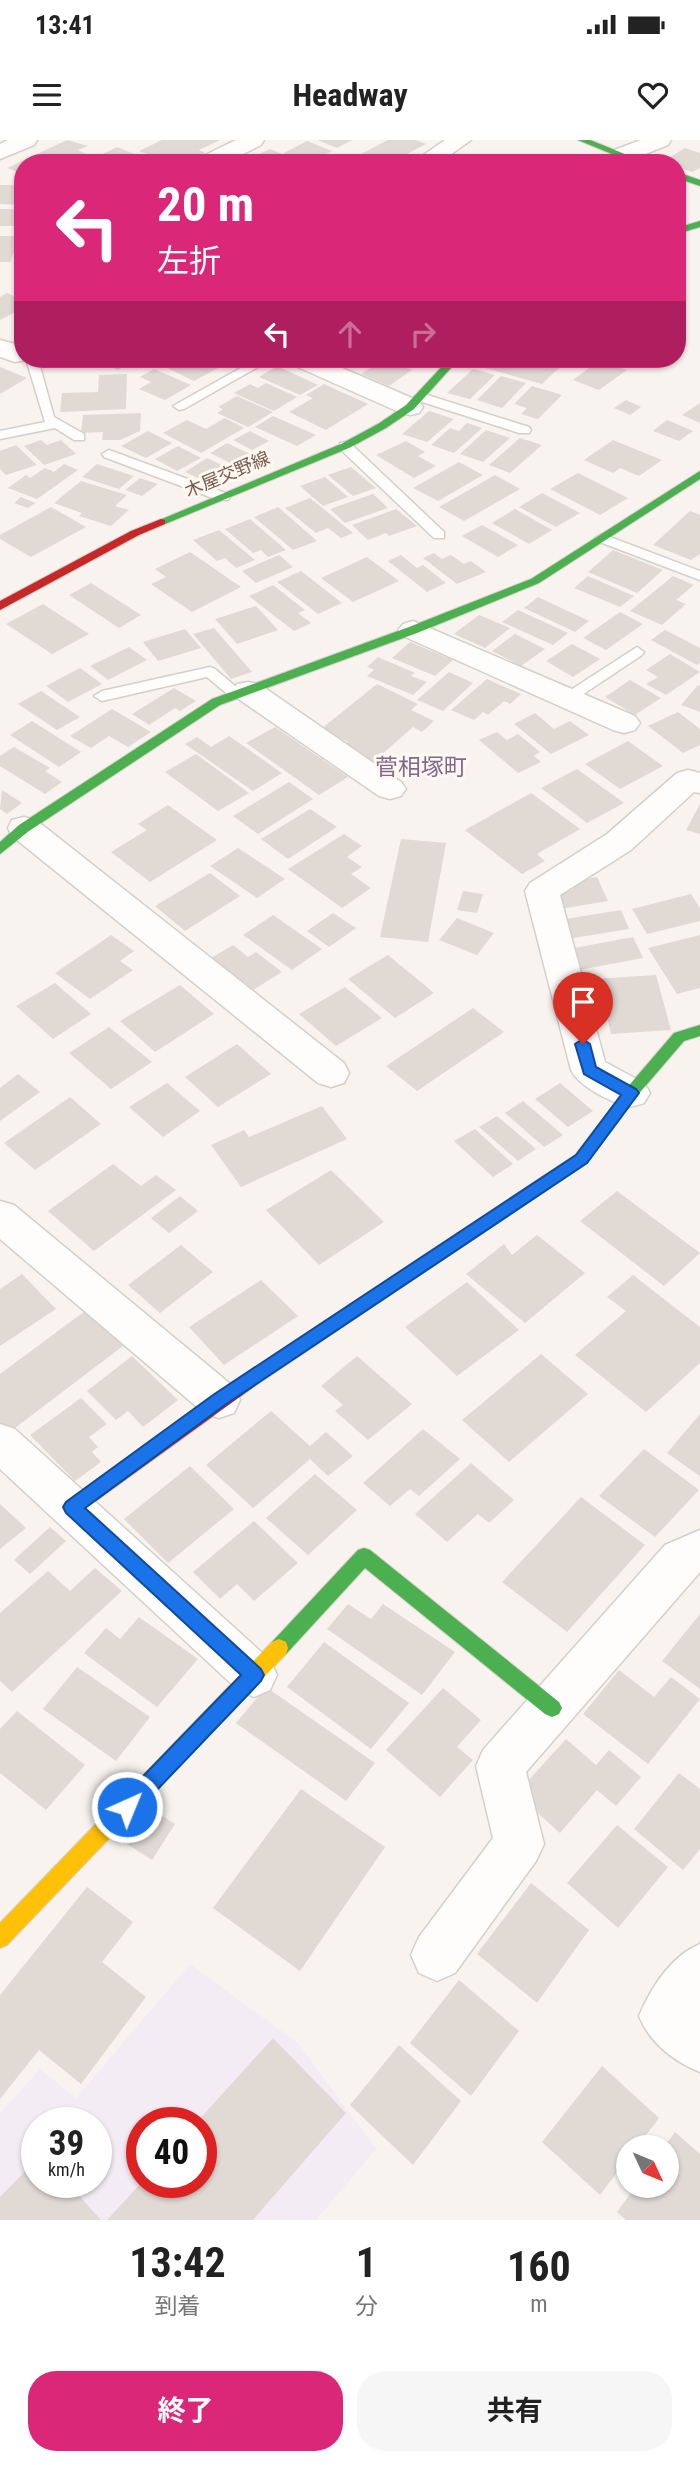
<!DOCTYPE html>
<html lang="ja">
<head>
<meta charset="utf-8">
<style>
  body { margin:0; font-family:"Roboto Condensed","Noto Sans JP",sans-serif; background:#f6f6f6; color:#222; height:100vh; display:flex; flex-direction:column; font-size:26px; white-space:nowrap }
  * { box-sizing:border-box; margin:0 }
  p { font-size:23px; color:#767676 }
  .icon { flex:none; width:38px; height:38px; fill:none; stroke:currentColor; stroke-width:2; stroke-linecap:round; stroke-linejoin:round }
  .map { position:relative; height:2080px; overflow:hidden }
  .sheet { display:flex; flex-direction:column; background:#fff; flex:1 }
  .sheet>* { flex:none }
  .banner { position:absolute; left:14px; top:14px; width:672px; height:214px; border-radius:28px; box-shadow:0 2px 5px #0004; background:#db2777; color:#fff; overflow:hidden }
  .needle { width:46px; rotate:134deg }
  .fabs { position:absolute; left:616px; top:1995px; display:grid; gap:14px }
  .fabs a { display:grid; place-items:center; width:63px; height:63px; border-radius:50%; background:#fff; box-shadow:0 2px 5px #0004; font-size:35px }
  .speed { position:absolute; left:21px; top:1967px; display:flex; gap:14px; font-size:35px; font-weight:700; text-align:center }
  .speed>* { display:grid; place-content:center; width:91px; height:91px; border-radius:50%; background:#fff; box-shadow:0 2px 5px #0004; line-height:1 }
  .speed small { font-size:18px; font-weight:400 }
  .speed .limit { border:10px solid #d22; background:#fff; color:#111 }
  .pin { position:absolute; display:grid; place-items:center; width:60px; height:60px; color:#fff; margin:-72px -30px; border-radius:50% 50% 50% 0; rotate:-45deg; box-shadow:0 0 7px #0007 }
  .pin .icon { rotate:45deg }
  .me { position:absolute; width:77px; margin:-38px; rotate:44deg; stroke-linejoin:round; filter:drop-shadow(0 0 5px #0008) }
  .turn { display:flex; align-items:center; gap:24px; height:147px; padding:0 28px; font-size:32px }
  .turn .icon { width:91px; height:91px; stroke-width:2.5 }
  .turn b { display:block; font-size:49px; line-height:60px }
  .lanes { display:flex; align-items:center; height:66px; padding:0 28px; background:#0003; justify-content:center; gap:35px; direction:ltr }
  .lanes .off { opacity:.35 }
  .eta { display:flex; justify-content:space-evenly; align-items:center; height:119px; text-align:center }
  .eta b { font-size:42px; font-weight:700; line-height:49px }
  .cta { display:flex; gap:14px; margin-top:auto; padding:14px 28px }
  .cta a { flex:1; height:80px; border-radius:28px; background:#db2777; color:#fff; font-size:28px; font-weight:700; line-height:80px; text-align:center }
  .cta a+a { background:#f6f6f6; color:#222 }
  .status { display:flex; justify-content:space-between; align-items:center; height:49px; padding:0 35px; background:#fff; direction:ltr }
  .status svg { height:19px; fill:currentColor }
  header { display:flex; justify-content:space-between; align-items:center; height:91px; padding:0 28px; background:#fff; font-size:32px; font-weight:700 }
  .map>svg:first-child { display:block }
  .education { fill:#f4ecf4; fill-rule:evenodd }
  .building { fill:#e1d9d4 }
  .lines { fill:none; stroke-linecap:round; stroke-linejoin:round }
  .lane-casing { stroke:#d5cfc9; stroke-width:3 }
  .street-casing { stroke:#d5cfc9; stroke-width:3 }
  .fast-casing { stroke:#d7d0ca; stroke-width:2 }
  .slow-casing { stroke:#d7d0ca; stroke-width:2 }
  .jam-casing { stroke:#d7d0ca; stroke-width:2 }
  .lane { fill:#fefdfc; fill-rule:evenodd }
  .street { fill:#fefdfc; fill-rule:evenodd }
  .fast { fill:#4caf50; fill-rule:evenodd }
  .slow { fill:#ffc107; fill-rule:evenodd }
  .jam { fill:#c62828; fill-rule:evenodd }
  .route { fill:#1a73e8; stroke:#114b97; stroke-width:2 }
  .labels { text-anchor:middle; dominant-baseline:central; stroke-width:6; stroke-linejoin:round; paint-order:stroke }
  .far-street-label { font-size:18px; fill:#745b50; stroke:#fef8f1 }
  .neighbourhood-label { font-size:23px; fill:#81688f; stroke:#fef8f1 }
</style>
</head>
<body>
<div class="status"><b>13:41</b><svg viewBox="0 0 49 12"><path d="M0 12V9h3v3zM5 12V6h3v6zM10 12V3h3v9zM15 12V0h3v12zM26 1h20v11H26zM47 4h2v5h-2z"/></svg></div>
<header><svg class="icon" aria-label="menu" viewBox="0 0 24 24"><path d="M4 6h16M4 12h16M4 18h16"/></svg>Headway<svg class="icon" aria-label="heart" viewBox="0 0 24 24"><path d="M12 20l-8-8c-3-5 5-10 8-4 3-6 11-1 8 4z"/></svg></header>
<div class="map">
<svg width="700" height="2080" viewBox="0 0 700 2080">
  <rect width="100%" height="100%" fill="#f8f3ee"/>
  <!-- education -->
  <path class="education" d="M190 1824 298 1903 376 2009 316 2080H0V1973L40 1929 76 1958ZM37 1983H96V2042H37ZM142 1983H201V2042H142Z"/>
  <!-- building -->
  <path class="building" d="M67 0 88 6 78 10 88 15 71 23H23V34L7 28Z
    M162 0H220L199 10 205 13 184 23H170L139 11Z
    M317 0H352L337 8Z
    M388 0H415L426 4 390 23 361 14Z
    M307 1 332 11 308 23H272L255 16 270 9 282 14Z
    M117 7 142 17 130 23H84Z
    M685 8 700 13V28L692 32 677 27V23L662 22Z
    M352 15 373 23H337Z
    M0 45H23V65L0 64Z
    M0 69H23L19 86H0Z
    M0 96H20L10 122H0Z
    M7 153 23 160V168L0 180V157Z
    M94 219H154L139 227 130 223 118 230Z
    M168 219H199L218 228 194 241 159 224Z
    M385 219 412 230 389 246 361 234Z
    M494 219H531L560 227 542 244 485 228Z
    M600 220 627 230 599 250 573 240Z
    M277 226 318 245 300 255 259 237Z
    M0 227 27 238 0 254Z
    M154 229 191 245 165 260 139 249 151 242 140 237Z
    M473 229 495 235 470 259 447 253Z
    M127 234 126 269 60 272 62 253 98 252 99 235Z
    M501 236 526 243 502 268 477 260Z
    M266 243 297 257 274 271 234 253 250 244 258 248Z
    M324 244 368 264 326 290 289 272 313 258 306 255Z
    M532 246 562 255 538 279 521 274 527 268 514 264Z
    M237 256 273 272 248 287 217 273 223 269 218 267Z
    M626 260 641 267 630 275 614 268Z
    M700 263V283L682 275Z
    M429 271 454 279 427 302 402 294Z
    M141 273 140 291 120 300H102L103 292 81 293 83 275Z
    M273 276 316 295 297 306 255 287Z
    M225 278 244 288 201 313 163 293 187 280 206 289Z
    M667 280 693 291 679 301 653 291Z
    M467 283 482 288 454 313 431 305 450 288 459 291Z
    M486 290 510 298 483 322 460 314Z
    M148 291 172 303 146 318 121 306Z
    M250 291 269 301 252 310 233 300Z
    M520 298 542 305 510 333 489 325Z
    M41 300 47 305 61 300 76 314 44 325 24 306Z
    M613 300 662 320 639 336 620 328 613 333 584 320Z
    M406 301 425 312 418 316 436 326 414 338 376 315Z
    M227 303 261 319 244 330 210 313Z
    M16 305 37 325 6 335 0 329V311Z
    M178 306 201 318 177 331 155 319Z
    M207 318 241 334 229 342 211 333 200 339 185 332Z
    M459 322 483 335 438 361 413 348Z
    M64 324 78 330 37 359 8 348 26 335 30 338 45 328 54 332Z
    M97 324 134 336 119 349 82 337Z
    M351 327 376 348 353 356 328 335Z
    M578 333 628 358 600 375 550 349Z
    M495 335 520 349 464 381 439 367Z
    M325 337 348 357 323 366 300 346Z
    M140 338 158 344 142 356 125 350Z
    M81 341 127 355 115 366 129 370 111 386 79 376 82 373 54 363Z
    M542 353 580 373 556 387 519 367Z
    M373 354 388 368 345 383 330 369Z
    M21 357 35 363 28 368 14 363Z
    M310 358 353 393 341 398 328 388 316 393 285 368Z
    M51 367 86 387 31 417 0 399V395Z
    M278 367 317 401 293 410 254 377Z
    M396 369 417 386 389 396 386 393 368 400 352 385Z
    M515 369 552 390 529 404 492 383Z
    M690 371 700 375V414L691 420 653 405Z
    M250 379 286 410 268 417 261 410 253 413 225 389Z
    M482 385 518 405 498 417 462 396Z
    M219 390 255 420 236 428 225 418 217 421 193 400Z
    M613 410 663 430 637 453 588 432Z
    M190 412 241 447 192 472 151 444 166 437 155 429Z
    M434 413 442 419 451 415 464 424 471 421 486 432 457 444 423 418Z
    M279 415 293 427 256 443 242 431Z
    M401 415 417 428 423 425 446 443 427 452 388 421Z
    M367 417 399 441 353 462 321 438Z
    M301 431 342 463 318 474 277 442Z
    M588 436 634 456 620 467 574 448Z
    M673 436 694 445 676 460 686 464 662 485 630 471Z
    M91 443 141 475 119 488 69 455Z
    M273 445 305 470 298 473 311 483 294 491 249 456Z
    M538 457 589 481 575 492 524 468Z
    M43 464 89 494 52 514 6 484Z
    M256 466 278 490 237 504 215 479Z
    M518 470 568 493 553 505 502 482Z
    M620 472 643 484 606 510 583 498Z
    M479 475 510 488 485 508 454 494Z
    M214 488 252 532 231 539 193 494Z
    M185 489 201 508 158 521 143 502Z
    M665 490 700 508V523L697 525 651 500Z
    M515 494 545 509 521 526 492 511Z
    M410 502 453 520 435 536 392 518Z
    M572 504 600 519 573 537 546 521Z
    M129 507 147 520 108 540 90 526Z
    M670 514 700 532 666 555 646 544 658 537 646 530Z
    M378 517 415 533 411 536 427 542 413 555 367 536 374 530 367 527Z
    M80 528 102 544 68 562 46 546Z
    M449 532 473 543 443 571 417 560Z
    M487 539 521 554 510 564 504 561 488 575 483 572 474 580 451 570Z
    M630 540 661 558 635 575 605 557Z
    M377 544 418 564 411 570 434 581 422 592 413 587 372 623 341 608 348 602 321 589Z
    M698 545 700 546V572L681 565Z
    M174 548 196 561 180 571 175 568 149 585 132 574Z
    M41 551 80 577 57 590 18 564Z
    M112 569 151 592 128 607 109 596 91 608 70 596Z
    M678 572 700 589V605L683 613 648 586Z
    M535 573 554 589 570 581 589 595 551 614 514 584Z
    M32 581 81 612 59 627 10 595Z
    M275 587 348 637 319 655 246 603Z
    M497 592 507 600 518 594 540 612 534 616 541 622 518 633 479 600Z
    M229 596 282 633 253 651 185 604 197 597 211 607Z
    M628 601 663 626 620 649 585 624Z
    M14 607 50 628 45 631 62 642 45 654 0 626V616Z
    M196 614 249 653 218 671 165 632Z
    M577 629 624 663 587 683 541 648Z
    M289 642 313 659 258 694 233 676Z
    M2 650 22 663 7 674 0 669Z
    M531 653 580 689 537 714 545 721 522 734 465 690Z
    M700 664V694L686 690Z
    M168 665 217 700 150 742 111 712 147 690 138 684Z
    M310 669 337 687 288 719 261 699Z
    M344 694 362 706 347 717 362 727 351 734 371 748 342 768 288 729Z
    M401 699 446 703 428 802 380 797Z
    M238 708 285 739 257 758 210 726Z
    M210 733 240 756 185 791 155 766Z
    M597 737 608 761 560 769 553 753 573 750 569 741Z
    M463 751 483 754 477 773 457 770Z
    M691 754 700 768V781L647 794 632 769Z
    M621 770 629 789 567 799 559 780Z
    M333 773 356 788 329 807 307 791Z
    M273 775 322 809 292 830 243 795Z
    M457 778 494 793 477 815 439 800Z
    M111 795 134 811 120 821 133 830 90 859 55 833Z
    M700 795V848L677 854 648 808Z
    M633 797 643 818 579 830 569 809Z
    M233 805 248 817 256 812 282 832 247 854 206 821Z
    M388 815 434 853 395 878 348 839Z
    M656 835 671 890 611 894 606 872H596L593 861 582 859 578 840Z
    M55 843 91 874 53 899 16 866Z
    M180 845 214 874 155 912 120 881Z
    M345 847 382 878 336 906 299 874Z
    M473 868 504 892 417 951 386 926Z
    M109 887 152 922 111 949 69 913Z
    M237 904 271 934 218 967 185 937Z
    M18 934 40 952 0 981V948Z
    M167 943 200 971 163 997 129 967Z
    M560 943 593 971 568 987 535 959Z
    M70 957 101 984 35 1030 4 1003Z
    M523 961 563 995 544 1007 505 973Z
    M322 966 347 999 241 1047 211 1005 244 990 249 997Z
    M497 976 536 1009 518 1021 479 987Z
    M475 989 513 1024 493 1037 454 1001Z
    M113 1024 141 1046 156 1035 176 1050 94 1111 48 1071Z
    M331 1030 384 1082 319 1125 266 1070Z
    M617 1051 700 1113 664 1146 580 1081Z
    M180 1056 198 1071 169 1093 151 1078Z
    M537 1095 585 1133 525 1183 466 1134 504 1104 512 1115Z
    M181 1105 213 1132 160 1173 128 1145Z
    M22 1134 56 1169 0 1206V1149Z
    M633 1135 700 1187V1223L646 1272 575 1215 626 1171 607 1157Z
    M261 1140 298 1176 224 1225 189 1187Z
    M467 1142 519 1190 457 1236 405 1187Z
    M85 1171 123 1206 7 1294 0 1287V1234Z
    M541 1214 588 1254 509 1322 462 1280Z
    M132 1216 178 1260 143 1287 128 1271 116 1280 87 1251Z
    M357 1216 412 1264 368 1300 335 1271 343 1265 321 1246Z
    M81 1258 107 1284 89 1297 98 1307 92 1312 101 1322 75 1341 30 1295Z
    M271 1271 310 1306 326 1292 353 1316 328 1336 310 1319 253 1368 206 1325Z
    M700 1274V1336L667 1313Z
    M423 1289 460 1319 419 1356 410 1349 390 1366 363 1343Z
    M644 1309 699 1350 655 1397 599 1356Z
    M471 1323 514 1360 489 1383 478 1374 447 1402 415 1374Z
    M190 1326 234 1369 168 1423 124 1379Z
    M315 1334 357 1370 308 1415 266 1378Z
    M581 1357 645 1405 567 1492 502 1442Z
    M0 1364 26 1388 0 1409Z
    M254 1381 298 1423 254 1461 237 1444 220 1459 193 1432Z
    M50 1387 66 1401 30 1434 14 1420Z
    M95 1428 122 1451 12 1552 0 1541V1473L48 1431 70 1451Z
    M348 1464 371 1479 383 1464 455 1512 422 1555 327 1489Z
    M700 1474V1549L662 1521Z
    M139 1477 198 1519 157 1567 84 1513 106 1488 120 1499Z
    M324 1502 409 1563 371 1609 287 1547Z
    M77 1527 150 1577 116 1621 43 1569Z
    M619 1530 654 1557 671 1537 700 1559 648 1624 583 1574Z
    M266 1547 375 1623 346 1661 236 1583Z
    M443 1548 481 1580 457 1607 473 1620 440 1657 386 1610Z
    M17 1571 85 1625 46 1670 0 1633V1589Z
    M566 1599 596 1625 609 1610 641 1637 616 1666 597 1650 560 1693 516 1654Z
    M679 1633 700 1649V1709L683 1730 634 1689Z
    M301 1649 385 1707 300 1831 213 1768Z
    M151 1669 175 1684 152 1720 127 1704Z
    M617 1685 668 1727 618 1788 567 1743Z
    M531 1743 589 1790 537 1863 477 1814Z
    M87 1747 133 1782 102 1822 146 1857 81 1944 39 1910 0 1959V1855Z
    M459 1840 519 1891 471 1956 410 1903Z
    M273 1898 346 1973 253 2080H107L142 2042H201V1983H196Z
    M399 1905 461 1961 413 2025 350 1965Z
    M602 1926 659 1978 637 2007H628V2018L600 2055 542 2002Z
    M675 1992 700 2014V2080H626L617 2072 636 2046H667V2007H664Z
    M37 2019V2042H67L101 2080H0V2057Z"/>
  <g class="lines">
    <!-- lane casing -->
    <g class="lane-casing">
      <path id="lane" d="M26 219H38L54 277 84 294V300H74L55 288 0 299V291L45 282Z
        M257 219H272L184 269 179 270 173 266Z
        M342 219H357L333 235H325V229Z
        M421 253 529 287 531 290 529 293H519L416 260 415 257Z
        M345 302 350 303 444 392V398H434L340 309V303Z
        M109 310 228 354 230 357 228 360H218L104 317 102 314Z
        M602 394 700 431V440L597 401 595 398Z
        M637 507 644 512 642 515 573 561H563L560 558 563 555Z
        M210 527 215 529 242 552 245 555 242 558H232L207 537 102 561 94 556 102 551Z"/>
    </g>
    <!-- street casing -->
    <g class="street-casing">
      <path id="street" d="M8 0H37L34 5 0 19V4Z
        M236 0H264L261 5 225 23H196L199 18Z
        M445 0H471L439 23H412Z
        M641 0H671L668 5 630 20H614L611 15 614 10Z
        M0 200 23 206V219H30L15 222 0 217Z
        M287 219H321L419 261 423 267 419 273 410 275 401 273 291 224Z
        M413 481 635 576 640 583 635 590 624 593 613 590 403 496 398 490 403 484Z
        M248 542 259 544 401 642 406 649 401 656 390 659 379 656 237 558 233 551 237 544Z
        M688 630 700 633V653L694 652 631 710 560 755 605 922 644 943 650 953 644 963C638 965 633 967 628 966 609 962 579 946 571 930L525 751 530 743 607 694 677 633Z
        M24 677 36 680 344 923 349 933 344 943 331 947 318 943 12 696 8 688 12 680Z
        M0 1061 14 1065 234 1247 240 1260 234 1273 219 1278 204 1273 0 1099Z
        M0 1284 15 1289 270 1520 277 1535 270 1550 254 1557 238 1550 0 1329Z
        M700 1390V1432L526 1632 544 1704 536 1721 455 1833 437 1841 419 1833 411 1815 419 1797 493 1698 476 1626 483 1610 665 1405Z
        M700 1804V1932C673 1921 650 1903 639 1876 651 1848 671 1816 700 1804Z"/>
    </g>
    <!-- fast casing -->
    <g class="fast-casing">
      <path id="fast" d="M578 0H590L647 23H634Z
        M677 32 700 40V46L677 38Z
        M700 81V87L677 94V88Z
        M449 219H459L414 269 386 288 349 308 165 384 155 382 341 304 378 284 406 265Z
        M700 331V339L539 443 417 493 220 565 29 691 0 714V702L19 685 212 559 409 487 531 439Z
        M700 885V896L684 901 636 957 587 1023 259 1243 253 1245 247 1243 244 1238 247 1233 575 1015 626 949 674 893Z
        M364 1408 370 1410 559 1562 562 1568 559 1574 552 1577 545 1574 365 1428 286 1514 279 1517 272 1514 270 1508 272 1502 358 1410Z"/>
    </g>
    <!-- slow casing -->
    <g class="slow-casing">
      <path id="slow" d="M279 1499 286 1502 288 1508 286 1514 7 1805 0 1808V1783L272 1502Z"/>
    </g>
    <!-- jam casing -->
    <g class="jam-casing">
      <path id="jam" d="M161 379 165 380V384L139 395 0 470V461L131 391Z
        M253 1231 259 1233 262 1238 259 1243 78 1374 72 1376 66 1374 63 1368 66 1362Z"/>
    </g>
    <!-- lane -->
    <use href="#lane" class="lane"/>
    <!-- street -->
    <use href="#street" class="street"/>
    <!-- fast -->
    <use href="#fast" class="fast"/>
    <!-- slow -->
    <use href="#slow" class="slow"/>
    <!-- jam -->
    <use href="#jam" class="jam"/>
  </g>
  <!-- route -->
  <path class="route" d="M583 899 590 904 596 927 636 949 639 953 587 1023 225 1265 85 1368 261 1529 264 1535 261 1541 134 1674 127 1676 120 1674 117 1667 120 1660 241 1535 66 1373 63 1367 66 1362 213 1255 576 1015 621 955 584 934 575 904Z"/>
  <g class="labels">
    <!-- far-street labels -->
    <g class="far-street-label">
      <text transform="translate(227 334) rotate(-23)">木屋交野線</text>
    </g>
    <!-- neighbourhood labels -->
    <g class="neighbourhood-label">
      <text x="421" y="627">菅相塚町</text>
    </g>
  </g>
</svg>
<div class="fabs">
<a><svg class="needle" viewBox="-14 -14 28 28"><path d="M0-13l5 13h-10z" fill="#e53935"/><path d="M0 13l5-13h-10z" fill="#767676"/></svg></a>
</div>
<div class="speed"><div>39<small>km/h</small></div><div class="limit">40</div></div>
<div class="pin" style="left:583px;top:904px;background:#d93025"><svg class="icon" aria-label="arrive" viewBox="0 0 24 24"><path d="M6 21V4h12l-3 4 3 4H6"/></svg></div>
<svg class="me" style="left:127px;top:1667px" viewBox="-20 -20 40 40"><circle r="17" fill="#1a73e8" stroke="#fff" stroke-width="3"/><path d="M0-11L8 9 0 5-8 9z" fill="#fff"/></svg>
<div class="banner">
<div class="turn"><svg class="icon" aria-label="left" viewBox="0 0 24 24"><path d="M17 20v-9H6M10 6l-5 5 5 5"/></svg><div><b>20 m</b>左折</div></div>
<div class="lanes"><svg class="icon" aria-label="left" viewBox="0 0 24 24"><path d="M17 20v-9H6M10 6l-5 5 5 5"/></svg><svg class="icon off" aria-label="ahead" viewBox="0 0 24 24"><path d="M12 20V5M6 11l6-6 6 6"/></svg><svg class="icon off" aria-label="right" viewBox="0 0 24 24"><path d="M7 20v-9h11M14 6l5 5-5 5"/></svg></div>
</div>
</div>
<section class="sheet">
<div class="eta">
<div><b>13:42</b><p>到着</p></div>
<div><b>1</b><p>分</p></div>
<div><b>160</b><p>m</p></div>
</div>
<div class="cta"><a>終了</a><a>共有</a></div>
</section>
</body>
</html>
